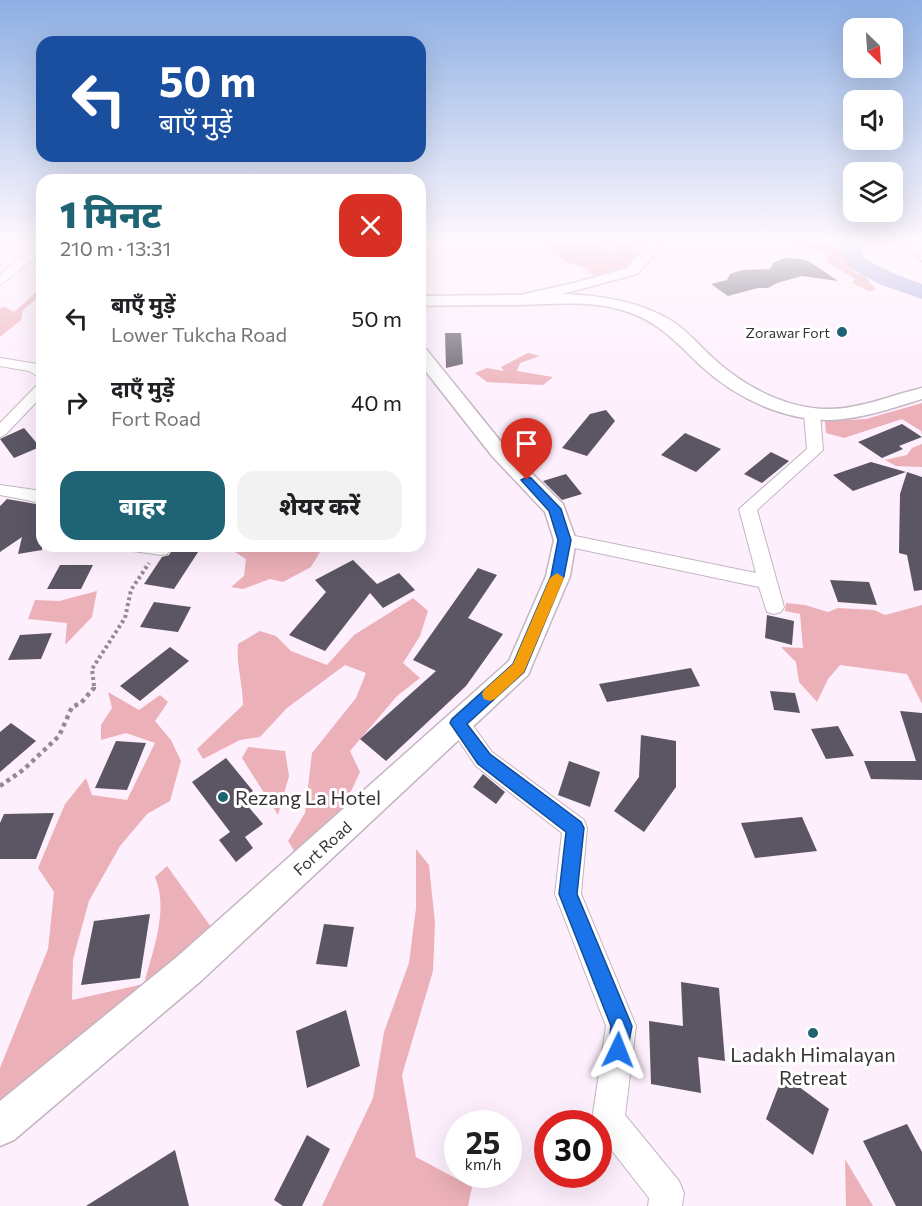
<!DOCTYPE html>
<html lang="hi">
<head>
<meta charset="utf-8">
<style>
  body { margin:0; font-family:Commissioner,"Noto Sans Devanagari",sans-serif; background:#f2f2f2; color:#202124; height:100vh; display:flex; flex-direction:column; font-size:22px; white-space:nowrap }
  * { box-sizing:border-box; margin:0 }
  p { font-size:20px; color:#757577 }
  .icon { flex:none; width:33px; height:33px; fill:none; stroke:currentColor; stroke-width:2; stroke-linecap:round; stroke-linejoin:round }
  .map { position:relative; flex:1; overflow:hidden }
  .sheet { position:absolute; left:36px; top:174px; width:390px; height:378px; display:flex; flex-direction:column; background:#fff; border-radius:18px; box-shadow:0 6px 24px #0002 }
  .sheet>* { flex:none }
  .top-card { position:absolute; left:36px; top:36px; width:390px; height:126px; border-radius:18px; box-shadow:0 6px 24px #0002; background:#1a4fa0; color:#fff; overflow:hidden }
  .needle { width:39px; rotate:155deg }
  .buttons { position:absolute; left:843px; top:18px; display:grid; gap:12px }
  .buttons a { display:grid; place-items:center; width:60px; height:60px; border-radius:12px; background:#fff; box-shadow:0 6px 24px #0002; font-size:30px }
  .speed { position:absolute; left:444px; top:1110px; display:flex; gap:12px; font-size:30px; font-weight:700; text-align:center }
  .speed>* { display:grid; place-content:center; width:78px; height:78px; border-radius:50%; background:#fff; box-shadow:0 6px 24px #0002; line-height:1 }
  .speed small { font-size:15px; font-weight:400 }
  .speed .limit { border:9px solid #d22; background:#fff; color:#111 }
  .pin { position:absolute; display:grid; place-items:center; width:51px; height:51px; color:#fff; margin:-62px -26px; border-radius:50% 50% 50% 0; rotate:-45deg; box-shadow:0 0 6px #0007 }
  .pin .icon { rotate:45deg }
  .me { position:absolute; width:66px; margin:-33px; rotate:2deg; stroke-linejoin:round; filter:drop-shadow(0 0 4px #0008) }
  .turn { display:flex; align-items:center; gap:21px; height:126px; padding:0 24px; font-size:27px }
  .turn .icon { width:78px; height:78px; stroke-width:2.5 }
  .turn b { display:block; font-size:42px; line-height:51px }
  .round { display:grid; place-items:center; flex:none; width:63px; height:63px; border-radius:18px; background:#f2f2f2 }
  .summary { display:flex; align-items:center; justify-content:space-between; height:102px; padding:0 24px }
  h1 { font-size:36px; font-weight:800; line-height:45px; color:#1e6475 }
  .primary-button { display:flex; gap:12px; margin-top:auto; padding:12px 24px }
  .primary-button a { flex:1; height:69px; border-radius:18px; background:#1e6475; color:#fff; font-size:24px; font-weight:800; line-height:69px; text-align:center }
  .primary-button a+a { background:#f2f2f2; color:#202124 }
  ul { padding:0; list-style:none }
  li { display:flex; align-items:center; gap:18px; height:84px; padding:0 24px }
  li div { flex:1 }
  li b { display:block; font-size:22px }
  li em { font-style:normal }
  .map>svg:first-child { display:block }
  .green { fill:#ecb0b8 }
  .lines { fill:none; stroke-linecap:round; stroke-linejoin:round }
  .river { fill:#a6a8dc; fill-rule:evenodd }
  .building { fill:#5b5564 }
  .minor-casing { stroke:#c3b5c2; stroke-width:2 }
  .tertiary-casing { stroke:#c3b5c2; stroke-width:3 }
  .path-far2 { stroke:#948a93; stroke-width:2; stroke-dasharray:1.5 1.5; stroke-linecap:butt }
  .path-far1 { stroke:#948a93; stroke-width:4; stroke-dasharray:3 3; stroke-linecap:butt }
  .path { stroke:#948a93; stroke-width:4.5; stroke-dasharray:4 4; stroke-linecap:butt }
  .minor { fill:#fff; fill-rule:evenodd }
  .tertiary { fill:#fff; fill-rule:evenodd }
  .route { fill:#1a73e8; stroke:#114b97; stroke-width:1.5 }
  .slow { fill:#f59e0b }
  .poi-dot { fill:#1e6475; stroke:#fff; stroke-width:2 }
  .labels { text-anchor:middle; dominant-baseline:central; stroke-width:6; stroke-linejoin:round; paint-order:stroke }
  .far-poi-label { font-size:14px; fill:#393338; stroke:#fff; text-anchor:end }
  .street-label { font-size:16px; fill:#393338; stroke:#fff }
  .near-poi-label { font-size:20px; fill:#393338; stroke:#fff; text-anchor:start }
</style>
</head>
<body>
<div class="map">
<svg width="922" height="1206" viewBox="0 0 922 1206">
  <rect width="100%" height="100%" fill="#feeffd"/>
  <!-- green -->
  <path class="green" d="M566 239C583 239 596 249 614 249L615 243 641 240 634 247 642 252 625 268 594 276 585 268 568 263 551 253 549 247Z
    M797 239H827V244L840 249 859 268 853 272 865 276 876 290 869 291 852 283 855 279 826 261 828 255 814 249 796 246Z
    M42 287V294L23 310 21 320 0 337V308L5 307 14 312Z
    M528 353 540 356 520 363 517 371 553 377 543 385 487 382 475 373 487 368 504 371 501 367Z
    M922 403V435L921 431 902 419 844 438 826 433 825 421 866 419Z
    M922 444V467L896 466 885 460 907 455 912 448Z
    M225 546H311L320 552 311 567 283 582 270 579 243 589 231 587 244 576 246 559Z
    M97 591 92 617 65 645 67 623 28 619 35 600 59 601Z
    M413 598 428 611 420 636 403 663 420 678 397 696 350 751 360 772 339 817 294 851 288 841 305 813 312 753 356 698 366 673 345 665 287 708 260 737 240 740 203 759 197 749 243 705C243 684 236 665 238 644L260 631 276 636 291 651 327 665 354 635Z
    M786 603 805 605 828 612 838 608 874 610 885 615 922 605V704L907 674 840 665 828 679 817 702 799 682 796 662 781 647 803 648 800 614 785 611Z
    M108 692 139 710 160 695 168 702 155 721 171 740 181 761 170 801 147 814 120 846 89 901 73 959 72 1000 144 984C153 950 169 910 155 877L167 866 214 931 0 1107V1068L48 949 54 892 38 868 65 804 86 778 92 795 127 800 155 743 126 733 101 740V725L112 708Z
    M248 747 285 751 289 776 278 815 242 758Z
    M416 849 429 865 435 923 433 971 402 1075 416 1157 472 1187 468 1206H322L373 1098 384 1032 409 963 416 908Z
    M845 1159 873 1206H846Z"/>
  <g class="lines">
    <!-- river -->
    <path class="river" d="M835 239H855L865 259 895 274 922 284V299L879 284 849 267Z"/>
  </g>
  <!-- building -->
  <path class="building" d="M785 258 802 259 810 262 838 281 802 276 777 283 768 288H758L728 296 711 284 727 280 730 274 742 270 770 269 773 263Z
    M445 333H461L463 364 446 368Z
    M606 410 615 421 587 456 562 448 590 414Z
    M902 424 922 437 899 446 903 449 882 458 858 442Z
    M24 428 40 447 14 458 0 439Z
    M685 433 721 449 696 472 661 455Z
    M771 452 789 461 762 483 744 474Z
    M871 462 906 472 853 491 833 475Z
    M907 472 922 477V590L914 591 907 555 899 553 900 494Z
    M566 474 582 494 562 500 543 481Z
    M7 499 42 505V550L18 554 22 537 0 552V506Z
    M171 546H202L174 589 144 584 162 557 169 555 172 550Z
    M353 560 377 584 399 573 415 590 383 608 370 593 325 651 289 635 326 592 315 580Z
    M60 565H93L81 589H47Z
    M478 568 497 575 468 618 503 634 466 686 386 761 360 739 436 671 413 660Z
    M830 580 869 582 877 605 838 602Z
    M154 602 191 607 178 632 140 627Z
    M767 615 794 621 792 645 765 638Z
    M52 633 41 659 8 660 20 635Z
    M170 647 189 661 140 701 120 686Z
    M691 668 700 686 607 702 599 684Z
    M770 691 795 693 800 713 774 710Z
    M900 711 922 713V780L871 779 864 761H916Z
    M11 723 36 741 0 772V732Z
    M838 726 854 756 826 759 811 729Z
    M641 735 676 741V787L644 832 614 811 639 777Z
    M116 741 146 743 127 790 95 788Z
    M226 758 253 791 242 799 263 824 245 837 253 848 236 862 219 840 230 832 192 782Z
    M569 761 600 772 590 807 558 795Z
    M483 774 505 792 496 804 473 787Z
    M54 813 36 859H0V823L4 814Z
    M802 817 817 851 755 858 741 823Z
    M150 914 140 978 81 985 94 921Z
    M324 924 354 927 347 967 316 964Z
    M681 982 719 988 725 1061 698 1057 701 1093 651 1084 649 1021 683 1026Z
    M346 1010 360 1066 307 1088 296 1031Z
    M783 1075 829 1109 813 1155 766 1119Z
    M907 1124 922 1152V1206H896L863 1141Z
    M307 1135 330 1149 302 1206H283L274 1200Z
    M175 1150 189 1206H86Z"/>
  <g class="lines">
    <!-- minor casing -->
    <g class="minor-casing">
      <path id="minor" d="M15 239H27L0 257V249Z
        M42 245V253L0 285V275L21 257Z
        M0 358 38 364 42 368V379L29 371 0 366Z
        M42 384V396L5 435 0 437V423L37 385Z
        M812 409 820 414 823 450 757 510 784 607 781 612 774 614 767 612 759 587 565 546 559 544 556 540 559 536 565 534 756 573 739 509 807 449 804 414Z
        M0 485 42 491V503L0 495Z
        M130 546H168L170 549 167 554 161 555 133 551Z
        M458 713 466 716 492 752 584 820 587 828 581 894 636 1026 625 1115 679 1181 684 1193 682 1206H648L649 1198 598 1133V1124H594L592 1120 606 1026 555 894 562 833 476 766 447 723 450 716Z"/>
    </g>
    <!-- tertiary casing -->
    <g class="tertiary-casing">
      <path id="tertiary" d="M647 239H661L658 250 637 274 562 294C600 295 639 301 672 321 688 331 699 346 713 358 743 386 786 409 828 409 861 409 891 395 922 388V399C896 407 870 416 843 419 792 425 738 400 701 366 677 343 658 321 625 311 591 300 555 304 520 305 487 305 453 305 420 306V296L520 295 578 282 627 268 644 249Z
        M420 348 426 349 506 448 563 504 576 540 570 576 528 675 202 980 14 1140 0 1146V1101L178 956 509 661 546 576 554 540 545 512 492 456 420 364Z"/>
    </g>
    <!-- path-far2 -->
    <path class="path-far2" d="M896 239 922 262"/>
    <!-- path-far1 -->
    <path class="path-far1" d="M94 686 92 669 125 618 131 590 149 563"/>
    <!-- path -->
    <path class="path" d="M0 786 23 770 59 736 72 707 81 703 94 688V685"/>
    <!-- minor -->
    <use href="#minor" class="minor"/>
    <!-- tertiary -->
    <use href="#tertiary" class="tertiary"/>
  </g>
  <!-- sky -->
  <linearGradient id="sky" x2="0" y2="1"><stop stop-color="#8dafe3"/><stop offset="0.59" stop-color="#fff8fe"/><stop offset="1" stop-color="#fff8fe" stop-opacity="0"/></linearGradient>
  <rect width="922" height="408" fill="url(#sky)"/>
  <!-- route -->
  <path class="route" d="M527 477 531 478 561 509 571 540 564 576 524 672 467 724 490 754 581 822 584 828 577 894 632 1026 626 1057 618 1060 611 1057 608 1050 611 1026 559 894 566 832 478 764 450 723 452 719 513 664 551 576 558 540 549 511 521 480Z"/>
  <!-- slow -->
  <path class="slow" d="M557 573 564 578 524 672 495 699 490 701 484 699 482 694 484 690 513 664 550 578Z"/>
  <!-- markers -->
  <g class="poi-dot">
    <circle cx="842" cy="332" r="6"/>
    <circle cx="223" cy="797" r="6"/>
    <circle cx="813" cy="1033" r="6"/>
  </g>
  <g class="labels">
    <!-- far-poi labels -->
    <g class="far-poi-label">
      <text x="830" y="332">Zorawar Fort</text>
    </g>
    <!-- street labels -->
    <g class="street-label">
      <text transform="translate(322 848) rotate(-42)">Fort Road</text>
    </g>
    <!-- near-poi labels -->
    <g class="near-poi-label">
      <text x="235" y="797">Rezang La Hotel</text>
      <text x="813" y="1054" text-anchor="middle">Ladakh Himalayan<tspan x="813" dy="23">Retreat</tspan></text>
    </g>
  </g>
</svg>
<div class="buttons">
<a><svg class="needle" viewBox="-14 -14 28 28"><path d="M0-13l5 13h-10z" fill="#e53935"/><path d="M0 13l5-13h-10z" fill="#757577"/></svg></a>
<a><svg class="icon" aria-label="sound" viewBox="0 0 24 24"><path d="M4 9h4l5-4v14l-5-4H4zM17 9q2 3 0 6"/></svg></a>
<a><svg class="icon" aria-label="layers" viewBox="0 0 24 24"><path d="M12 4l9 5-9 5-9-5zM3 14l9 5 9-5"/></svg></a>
</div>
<div class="speed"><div>25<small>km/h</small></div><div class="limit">30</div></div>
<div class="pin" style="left:527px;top:480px;background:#d93025"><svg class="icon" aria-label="arrive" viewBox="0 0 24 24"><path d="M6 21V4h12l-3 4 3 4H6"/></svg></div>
<svg class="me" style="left:618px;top:1050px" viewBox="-20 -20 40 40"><path d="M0-17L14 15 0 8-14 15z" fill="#1a73e8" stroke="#fff" stroke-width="4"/></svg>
<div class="top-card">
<div class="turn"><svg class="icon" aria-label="left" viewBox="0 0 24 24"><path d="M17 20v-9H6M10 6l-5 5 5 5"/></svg><div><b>50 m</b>बाएँ मुड़ें</div></div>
</div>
<section class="sheet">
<div class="summary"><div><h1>1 मिनट</h1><p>210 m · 13:31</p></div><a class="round" style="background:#d93025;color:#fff"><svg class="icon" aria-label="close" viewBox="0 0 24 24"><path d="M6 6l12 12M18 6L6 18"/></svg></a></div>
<ul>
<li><svg class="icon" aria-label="left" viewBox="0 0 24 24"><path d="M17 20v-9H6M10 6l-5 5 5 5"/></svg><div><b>बाएँ मुड़ें</b><p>Lower Tukcha Road</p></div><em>50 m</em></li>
<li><svg class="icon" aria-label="right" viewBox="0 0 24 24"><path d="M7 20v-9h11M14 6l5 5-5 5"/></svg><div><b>दाएँ मुड़ें</b><p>Fort Road</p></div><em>40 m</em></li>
</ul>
<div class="primary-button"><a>बाहर</a><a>शेयर करें</a></div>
</section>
</div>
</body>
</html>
